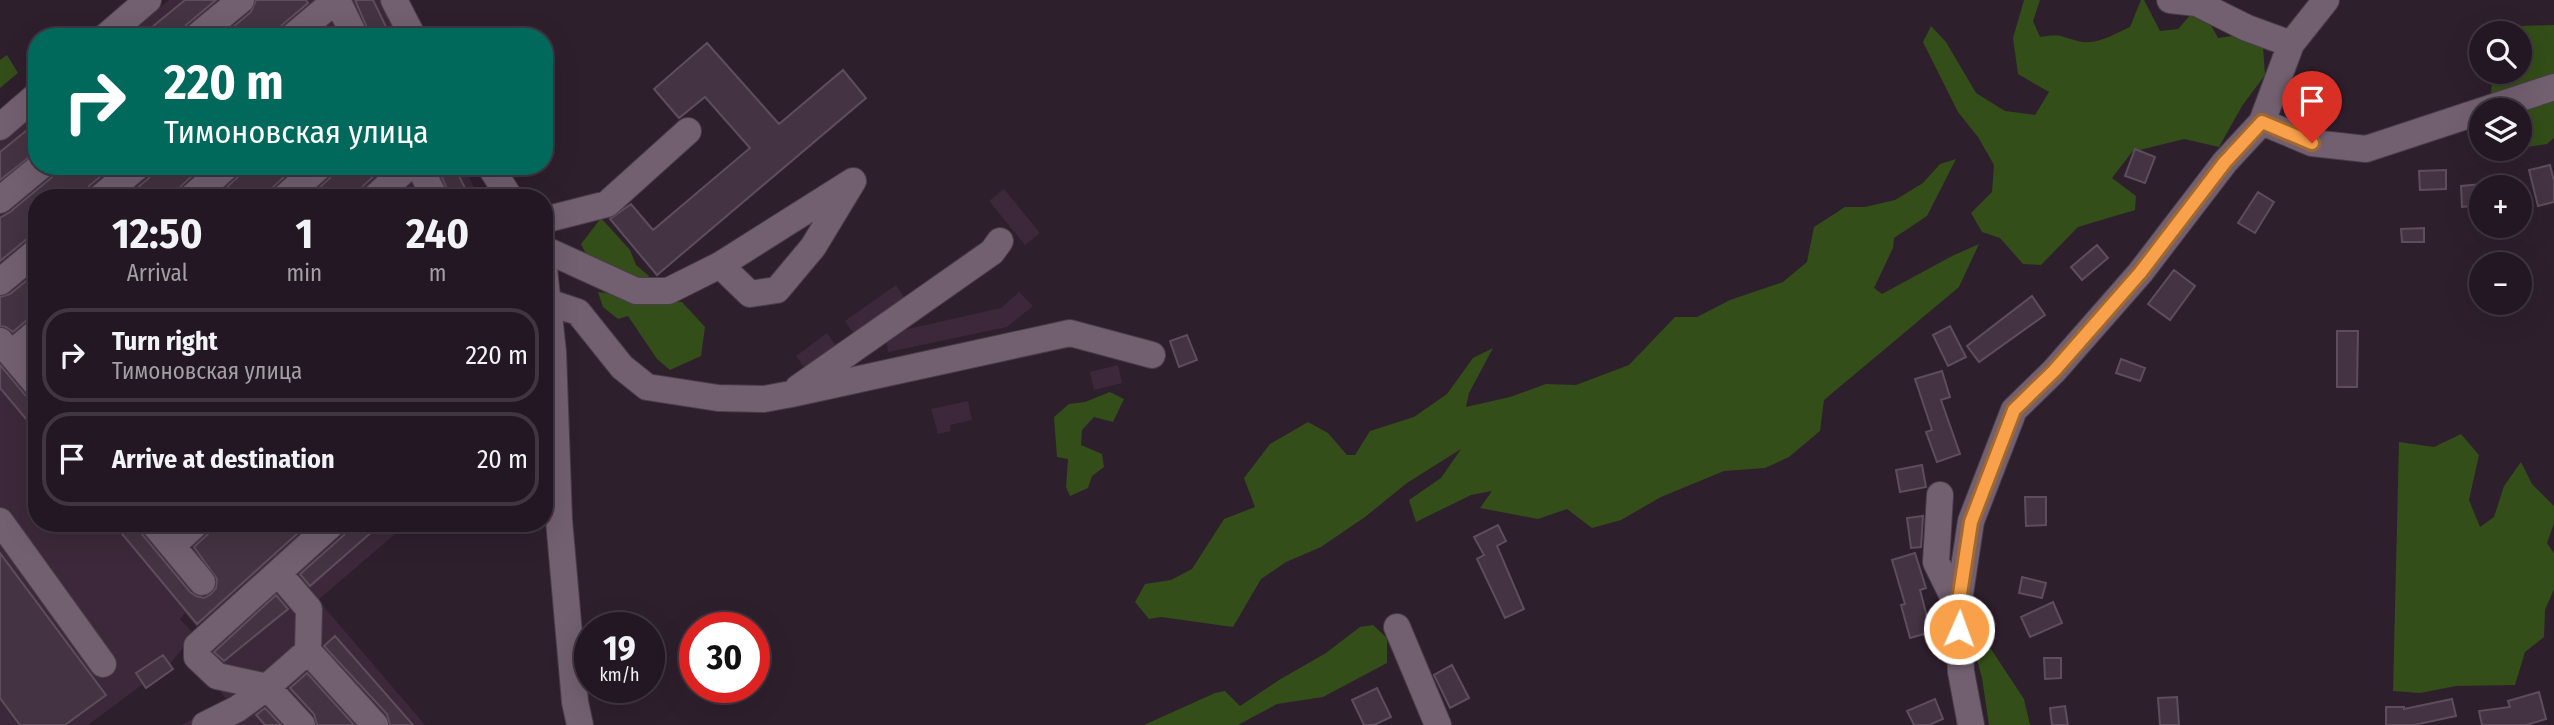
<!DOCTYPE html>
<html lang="en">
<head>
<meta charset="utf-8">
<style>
  body { margin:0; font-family:"Fira Sans Condensed",sans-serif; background:#2a202a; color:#f1f3f6; height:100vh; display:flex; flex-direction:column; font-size:26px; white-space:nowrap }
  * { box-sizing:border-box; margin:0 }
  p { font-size:23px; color:#a29fa5 }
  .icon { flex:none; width:38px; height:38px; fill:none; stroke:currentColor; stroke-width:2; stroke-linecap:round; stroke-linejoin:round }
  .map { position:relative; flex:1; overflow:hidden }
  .sheet { position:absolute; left:28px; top:189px; width:525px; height:343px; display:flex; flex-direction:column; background:#221722; border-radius:28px; box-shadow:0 7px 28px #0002,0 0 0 2px #3f3640 }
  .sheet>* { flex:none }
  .top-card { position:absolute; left:28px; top:28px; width:525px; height:147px; border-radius:28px; box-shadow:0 7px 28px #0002,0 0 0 2px #3f3640; background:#00695c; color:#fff; overflow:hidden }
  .buttons { position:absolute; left:2469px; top:21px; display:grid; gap:14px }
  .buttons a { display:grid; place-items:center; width:63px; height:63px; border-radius:50%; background:#221722; box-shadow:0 7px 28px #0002,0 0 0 2px #3f3640; font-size:35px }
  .speed { position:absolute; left:574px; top:612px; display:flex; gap:14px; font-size:35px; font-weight:700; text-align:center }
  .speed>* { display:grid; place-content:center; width:91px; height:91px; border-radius:50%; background:#221722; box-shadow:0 7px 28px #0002,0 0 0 2px #3f3640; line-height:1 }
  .speed small { font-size:18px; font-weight:400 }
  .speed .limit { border:10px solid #d22; background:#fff; color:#111 }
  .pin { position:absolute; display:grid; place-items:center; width:60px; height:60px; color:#fff; margin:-72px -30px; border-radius:50% 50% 50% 0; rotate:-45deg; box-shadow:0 0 7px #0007 }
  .pin .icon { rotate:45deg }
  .me { position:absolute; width:77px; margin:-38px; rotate:2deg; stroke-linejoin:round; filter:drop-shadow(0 0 5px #0008) }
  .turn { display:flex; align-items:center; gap:24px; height:147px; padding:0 21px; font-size:32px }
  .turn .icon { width:91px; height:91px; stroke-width:2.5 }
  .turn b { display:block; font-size:49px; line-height:60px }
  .eta { display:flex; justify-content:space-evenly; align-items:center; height:119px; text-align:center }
  .eta b { font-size:42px; font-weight:700; line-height:49px }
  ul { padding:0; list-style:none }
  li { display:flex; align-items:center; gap:21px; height:94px; margin:0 14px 10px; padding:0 7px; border:4px solid #3f3640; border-radius:28px }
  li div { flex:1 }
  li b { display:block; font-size:26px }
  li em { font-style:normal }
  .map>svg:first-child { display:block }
  .built { fill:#3c283a }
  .green { fill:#334e18 }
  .building { fill:#443342; stroke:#5e4d5c; stroke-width:2 }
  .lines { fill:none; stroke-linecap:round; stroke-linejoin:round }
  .minor-casing { stroke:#4a3d49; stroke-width:28 }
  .minor { stroke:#726070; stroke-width:26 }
  .route-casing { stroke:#a16930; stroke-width:18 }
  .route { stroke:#f8a14a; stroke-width:12 }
</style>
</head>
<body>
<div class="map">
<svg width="2554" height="725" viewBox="0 0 2554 725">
  <rect width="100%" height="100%" fill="#2e1f2d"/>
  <!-- built -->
  <path class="built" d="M169 0H382L400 37H125Z
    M37 110V166H464L479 198H37V523H408L318 600 425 725H181L228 701 187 652 203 635 185 613 180 619 194 634 170 664 88 725H0V140Z
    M1004 189 1040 233 1025 245 989 201Z
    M896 285 906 300 855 336 845 321Z
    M1019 292 1033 306 1007 327 888 352 886 334 1001 308Z
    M827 333 837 347 806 370 796 356Z
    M1118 365 1122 383 1094 390 1090 372Z
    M968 401 972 420 950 425 951 431 938 434 931 409Z"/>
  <!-- green -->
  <path class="green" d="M2024 0H2040L2033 21 2040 37C2062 34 2058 36 2078 41 2095 46 2115 34 2130 27L2141 0H2144L2160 31 2178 29 2195 10 2208 20 2218 38 2245 34 2263 47 2265 75 2242 106 2219 147 2184 139 2132 152 2112 178 2136 196 2135 210 2078 227 2041 265 2023 264 2000 238 1982 232 1971 213 1992 192 1994 165 1978 137 1958 112 1923 42 1931 26 1946 42 1976 93 2005 111 2035 115 2049 92 2018 74 2013 38Z
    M2554 25V138L2547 144 2520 148V110H2488L2494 72H2520V33H2513L2521 26Z
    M7 55 18 73 0 88V60Z
    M1956 159 1927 216 1894 238 1893 248 1874 288 1882 294 1952 256 1979 244 1959 287 1824 400 1820 431 1789 457 1765 468 1724 471 1661 497 1621 520 1592 528 1567 509 1538 519 1480 508 1492 491 1471 495 1416 522 1409 500 1441 478 1461 449 1407 483 1365 517 1321 547 1286 562 1261 579 1233 627 1161 617 1149 619 1135 602 1145 584 1171 580 1192 569 1224 519 1255 507 1244 478 1270 444 1308 422 1328 433 1347 455H1355L1370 431 1414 417 1447 394 1473 358 1493 348 1469 393 1466 407 1510 397 1546 384 1576 385 1629 365 1675 317H1697L1730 300 1783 282 1807 262 1814 227 1845 207H1865L1895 200 1923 183 1940 164Z
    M601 218 630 250 636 265 649 276 643 285 588 258 581 244Z
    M598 292 682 302 705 327 701 356 670 370 657 359 628 316 618 319 603 307Z
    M1110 392 1124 399 1113 422 1094 417 1082 430 1081 445 1102 454 1104 467 1092 476 1088 488 1070 496 1066 487 1068 459 1057 457 1054 417 1069 404 1085 402Z
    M2461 434 2479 455 2469 500 2480 527 2494 517 2504 486 2521 462 2532 484 2554 506V523L2547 543 2554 553V589L2545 610 2544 637 2525 652 2515 685 2456 686 2420 693 2393 691 2399 442 2434 447Z
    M1373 625 1387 638V663L1323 697 1277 704 1238 725H1144L1215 693 1225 691 1240 706 1279 680 1326 653 1360 627Z
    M1974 649H1991L2024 699 2030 725H1989L1982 678Z"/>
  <!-- building -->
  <path class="building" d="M185 0H216L186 25 181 37H140Z
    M256 0H306L308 3 282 25 277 37H221L251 12Z
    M355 0H373L391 37H371Z
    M707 43 779 124 843 70 866 98 657 275 610 219 631 204 653 230 750 148 705 97 679 118 654 89Z
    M37 122V151L0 180V152Z
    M2135 149 2155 157 2145 183 2125 176Z
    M2550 165 2554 181V202L2538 206 2529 170Z
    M60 166H113L89 186 85 198H37V236L27 239 0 261V218L10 212 51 178Z
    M153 166H203L181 186 176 198H125L149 178Z
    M242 166H296L273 187 269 198H215L238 177Z
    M335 166H385L363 186 359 198H308L330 178Z
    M437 166H454L470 198H451Z
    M2446 170V189L2420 190 2419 171Z
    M2482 184V205L2462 207 2461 186Z
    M2258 192 2274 202 2255 233 2238 223Z
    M2424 228V242H2402L2401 229Z
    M2097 245 2108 258 2082 280 2071 267Z
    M2174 270 2195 286 2170 320 2148 304Z
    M37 272V317L27 320 13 332 6 327 0 326V297L10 294Z
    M2032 296 2045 315 1979 362 1967 346Z
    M1950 326 1966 357 1948 366 1933 335Z
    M2337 331H2358L2357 387H2337Z
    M1187 335 1197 360 1179 367 1170 341Z
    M2121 359 2145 368 2140 381 2116 373Z
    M0 365 25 395 37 400V432L0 388Z
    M1942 371 1950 397 1941 400 1960 454 1937 462 1926 432 1932 430 1915 379Z
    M1922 465 1926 487 1900 492 1896 470Z
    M2025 497H2046V525L2026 526Z
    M1923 516 1921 547 1911 548 1907 518Z
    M113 523H138L141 533 190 592 196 596 204 598 211 594 216 588 217 579 194 547 208 534 212 523H309L197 624Z
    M348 523H382L310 586 300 574 344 535Z
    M1498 525 1506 541 1497 546 1524 609 1505 618 1477 559 1484 555 1474 537Z
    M0 553 106 695 65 725H20L0 698Z
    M1915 553 1926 588 1920 590 1931 632 1910 638 1901 605 1905 604 1892 560Z
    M2022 577 2046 583 2042 598 2019 593Z
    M276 595 288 609 224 661 214 652Z
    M2053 602 2062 623 2030 637 2021 617Z
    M335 636 413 725H390L387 714 324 646Z
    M163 655 173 669 146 688 136 673Z
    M2044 658H2061V678L2045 679Z
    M1452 665 1469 698 1450 708 1434 675Z
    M307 673 354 725H317L314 714 290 688Z
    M1377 688 1391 717 1374 725H1364L1352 700Z
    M2539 692 2546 719 2526 725H2482L2479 711 2510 707 2508 701Z
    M2177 697 2179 725H2160L2158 698Z
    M1935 699 1943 719 1929 725H1914L1907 711Z
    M2452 699 2456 716 2414 725H2386V707H2404V709Z
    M2065 706 2068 725H2052L2050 708Z
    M265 708 281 725H265L256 715Z"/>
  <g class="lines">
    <!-- minor casing -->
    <g class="minor-casing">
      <path id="minor" d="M337 0 355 37
        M394 0 413 37
        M2170 0 2197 3 2247 28 2291 44
        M105 37 148 0
        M196 37 241 0
        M292 37 336 0
        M2262 122 2312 143 2366 149 2554 87
        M0 127 37 95
        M419 166 435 198
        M490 166 510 198
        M100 198 138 166
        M191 198 227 166
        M284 198 320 166
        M374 198 409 166
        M0 200 41 166
        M544 220 607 204 688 131
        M544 249 636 291H668L720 265 853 181 813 247 777 290 750 294 720 265
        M544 269 553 352 559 520 575 702 580 725
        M0 282 37 251
        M544 304 548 302 578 312 622 367 647 387 718 398 764 399 791 394 1070 333 1152 355
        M0 341 37 385
        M11 354 37 332
        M798 388 992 252 1000 241
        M1940 495 1936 562 1958 607
        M0 521 103 664
        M153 523 202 582
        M172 546 197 523
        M278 573 309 609 308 651 267 687 302 725
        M1397 627 1438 725
        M308 651 375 725
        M205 725 237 709 267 687 217 676 197 657V646L333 523
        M1971 725 1961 672 1958 607 1971 521 2014 410 2054 371 2140 273 2225 162 2262 122 2291 44 2326 0"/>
    </g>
    <!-- minor -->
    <use href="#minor" class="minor"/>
  </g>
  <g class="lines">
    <!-- route casing -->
    <g class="route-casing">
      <path id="route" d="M1959 629 1958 607 1971 522 2014 410 2054 371 2140 273 2225 162 2262 122 2312 143"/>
    </g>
    <!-- route -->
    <use href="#route" class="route"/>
  </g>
</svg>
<div class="buttons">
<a><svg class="icon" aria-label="search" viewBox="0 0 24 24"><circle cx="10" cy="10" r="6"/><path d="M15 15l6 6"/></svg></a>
<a><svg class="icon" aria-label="layers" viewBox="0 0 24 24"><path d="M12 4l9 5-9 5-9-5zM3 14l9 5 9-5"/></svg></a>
<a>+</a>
<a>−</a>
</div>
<div class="speed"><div>19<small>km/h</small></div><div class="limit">30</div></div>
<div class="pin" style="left:2312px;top:143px;background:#d93025"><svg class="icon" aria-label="arrive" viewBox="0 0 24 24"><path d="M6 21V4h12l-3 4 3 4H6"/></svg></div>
<svg class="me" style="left:1959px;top:629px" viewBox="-20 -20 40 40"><circle r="17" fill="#f8a14a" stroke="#fff" stroke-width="3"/><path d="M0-11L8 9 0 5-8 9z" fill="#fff"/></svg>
<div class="top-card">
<div class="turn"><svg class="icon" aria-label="right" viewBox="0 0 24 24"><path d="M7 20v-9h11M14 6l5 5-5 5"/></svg><div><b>220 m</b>Тимоновская улица</div></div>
</div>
<section class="sheet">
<div class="eta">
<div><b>12:50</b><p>Arrival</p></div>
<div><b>1</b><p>min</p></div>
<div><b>240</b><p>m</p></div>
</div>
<ul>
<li><svg class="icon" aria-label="right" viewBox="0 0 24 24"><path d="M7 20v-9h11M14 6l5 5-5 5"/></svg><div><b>Turn right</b><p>Тимоновская улица</p></div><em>220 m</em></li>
<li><svg class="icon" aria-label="arrive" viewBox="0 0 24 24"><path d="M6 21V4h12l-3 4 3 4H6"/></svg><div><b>Arrive at destination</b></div><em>20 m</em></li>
</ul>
</section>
</div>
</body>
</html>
